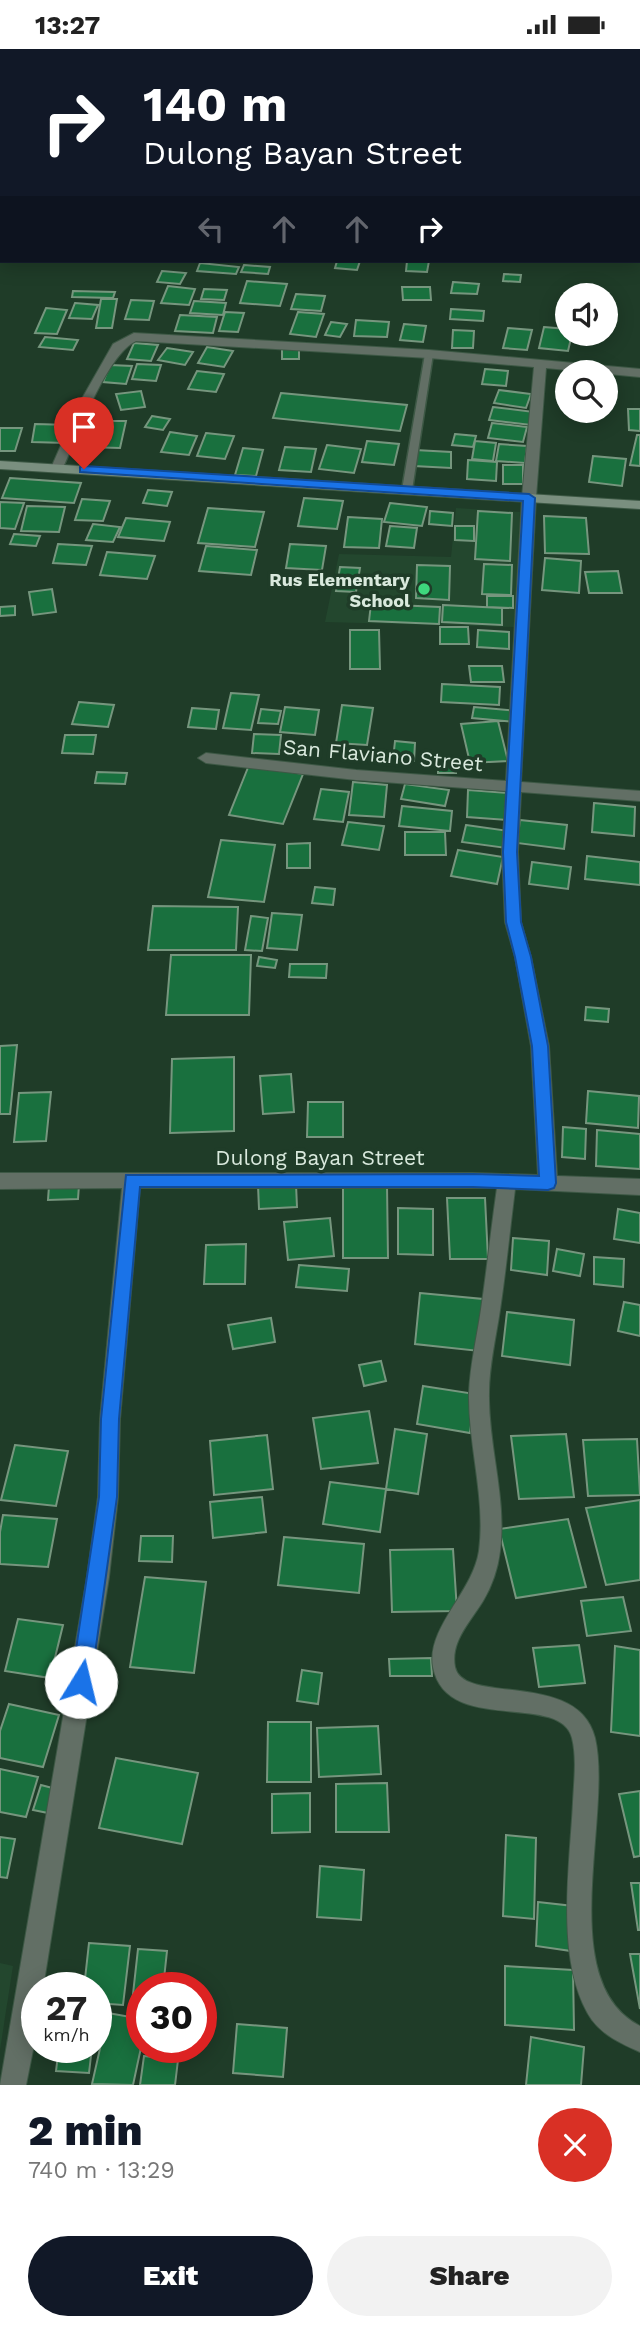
<!DOCTYPE html>
<html lang="en">
<head>
<meta charset="utf-8">
<style>
  body { margin:0; font-family:"Work Sans",sans-serif; background:#f2f2f2; color:#222; height:100vh; display:flex; flex-direction:column; font-size:26px; white-space:nowrap }
  * { box-sizing:border-box; margin:0 }
  p { font-size:23px; color:#767676 }
  .icon { flex:none; width:38px; height:38px; fill:none; stroke:currentColor; stroke-width:2; stroke-linecap:round; stroke-linejoin:round }
  .map { position:relative; height:2036px; overflow:hidden }
  .side { display:flex; flex-direction:column; background:#fff; flex:1 }
  .side>* { flex:none }
  .guide { position:absolute; left:0px; top:0px; width:640px; height:214px; box-shadow:0 4px 18px #0003; background:#111827; color:#fff; overflow:hidden }
  .buttons { position:absolute; left:555px; top:234px; display:grid; gap:14px }
  .buttons a { display:grid; place-items:center; width:63px; height:63px; border-radius:50%; background:#fff; box-shadow:0 4px 18px #0003; font-size:35px }
  .speed { position:absolute; left:21px; top:1923px; display:flex; gap:14px; font-size:35px; font-weight:700; text-align:center }
  .speed>* { display:grid; place-content:center; width:91px; height:91px; border-radius:50%; background:#fff; box-shadow:0 4px 18px #0003; line-height:1 }
  .speed small { font-size:18px; font-weight:400 }
  .speed .limit { border:10px solid #d22; background:#fff; color:#111 }
  .pin { position:absolute; display:grid; place-items:center; width:60px; height:60px; color:#fff; margin:-72px -30px; border-radius:50% 50% 50% 0; rotate:-45deg; box-shadow:0 0 7px #0007 }
  .pin .icon { rotate:45deg }
  .me { position:absolute; width:77px; margin:-38px; rotate:9deg; stroke-linejoin:round; filter:drop-shadow(0 0 5px #0008) }
  .turn { display:flex; align-items:center; gap:24px; height:147px; padding:0 28px; font-size:32px }
  .turn .icon { width:91px; height:91px; stroke-width:2.5 }
  .turn b { display:block; font-size:49px; line-height:60px }
  .lanes { display:flex; align-items:center; height:66px; padding:0 28px; background:#0003; justify-content:center; gap:35px; direction:ltr }
  .lanes .off { opacity:.35 }
  .round { display:grid; place-items:center; flex:none; width:74px; height:74px; border-radius:37px; background:#f2f2f2 }
  .overview { display:flex; align-items:center; justify-content:space-between; height:119px; padding:0 28px }
  h1 { font-size:42px; font-weight:800; line-height:52px; color:#111827 }
  .action { display:flex; gap:14px; margin-top:auto; padding:14px 28px }
  .action a { flex:1; height:80px; border-radius:42px; background:#111827; color:#fff; font-size:28px; font-weight:800; line-height:80px; text-align:center }
  .action a+a { background:#f2f2f2; color:#222 }
  .status { display:flex; justify-content:space-between; align-items:center; height:49px; padding:0 35px; background:#fff; direction:ltr }
  .status svg { height:19px; fill:currentColor }
  .map>svg:first-child { display:block }
  .built { fill:#23472e }
  .lines { fill:none; stroke-linecap:round; stroke-linejoin:round }
  .stream { stroke:#6caa82; stroke-width:4.5 }
  .building { fill:#19703e; stroke:#76967e; stroke-width:2 }
  .lane-casing { stroke:#3d5845; stroke-width:3 }
  .street-casing { stroke:#3d5845; stroke-width:2 }
  .secondary-casing { stroke:#3d5845; stroke-width:2 }
  .lane { fill:#626f65; fill-rule:evenodd }
  .street { fill:#626f65; fill-rule:evenodd }
  .secondary { fill:#7a8f7f; fill-rule:evenodd }
  .route { fill:#1a73e8; stroke:#114b97; stroke-width:2 }
  .poi-dot { fill:#3ed77d; stroke:#1f3c28; stroke-width:2.5 }
  .labels { text-anchor:middle; dominant-baseline:central; stroke-width:7; stroke-linejoin:round; paint-order:stroke }
  .far-poi-label { font-size:18px; font-weight:bold; fill:#d9e9dd; stroke:#1f3c28; text-anchor:end }
  .street-label { font-size:21px; fill:#d9e9dd; stroke:#1f3c28 }
</style>
</head>
<body>
<div class="status"><b>13:27</b><svg viewBox="0 0 49 12"><path d="M0 12V9h3v3zM5 12V6h3v6zM10 12V3h3v9zM15 12V0h3v12zM26 1h20v11H26zM47 4h2v5h-2z"/></svg></div>
<div class="map">
<svg width="640" height="2036" viewBox="0 0 640 2036">
  <rect width="100%" height="100%" fill="#1f3c28"/>
  <!-- built -->
  <path class="built" d="M456 459 520 463 514 578 325 573 339 505 451 508Z
    M0 1914 13 1917 0 2001Z"/>
  <g class="lines">
    <!-- stream -->
    <path class="stream" d="M82 2 85 0"/>
  </g>
  <!-- building -->
  <path class="building" d="M337 212H360L357 221 335 219Z
    M407 212H429L427 223 406 222Z
    M200 214 239 218 236 225 197 222Z
    M244 216 270 218 268 225 241 223Z
    M162 222 186 224 180 235 157 233Z
    M504 225 521 226 520 233 503 232Z
    M247 232 287 235 280 257 240 254Z
    M453 233 479 235 477 245 451 244Z
    M168 237 195 240 189 256 161 254Z
    M402 238H430L431 251H403Z
    M204 240 227 241 224 251 201 250Z
    M73 242 115 243 113 249 72 248Z
    M296 245 325 247 321 262 291 260Z
    M101 250H117L112 279H96Z
    M131 251 154 252 149 271 125 270Z
    M194 252 226 254 223 266 190 264Z
    M75 254 98 256 92 270 69 269Z
    M46 259 67 261 57 285 35 284Z
    M451 260 484 262 483 272 450 270Z
    M225 263 244 264 238 283 219 282Z
    M298 263 324 265 316 288 290 285Z
    M180 266 217 268 213 284 175 282Z
    M356 271 389 273 387 288 354 287Z
    M331 273 347 275 340 288 325 286Z
    M404 275 426 277 423 293 400 291Z
    M544 278 567 280V285H572L568 302 539 299Z
    M508 279 532 281 527 301 503 299Z
    M453 281 474 282 473 299H452Z
    M45 288 78 291 73 301 39 298Z
    M134 294 158 296 151 312 127 310Z
    M207 298 233 302 224 318 198 314Z
    M167 299 193 303 185 316 158 311Z
    M282 299H299V310H282Z
    M137 315 161 316 156 332 132 330Z
    M110 316 132 317 126 335 103 333Z
    M485 320 508 322 506 337 482 335Z
    M197 322 224 325 216 343 188 340Z
    M499 341 531 345 526 359 494 354Z
    M141 342 145 358 121 361 116 345Z
    M281 344 407 356 400 382 273 369Z
    M493 358 534 363 531 376 489 371Z
    M628 360H640V382L629 381Z
    M152 367 170 370 163 381 145 378Z
    M92 372H126L120 399 86 398Z
    M492 374 527 378 523 393 488 389Z
    M35 375 70 376 66 394 32 393Z
    M0 379H22L15 402H0Z
    M170 383 197 387 189 406 161 403Z
    M206 384 234 387 225 410 197 407Z
    M455 385 476 387 473 398 452 396Z
    M637 386H640V417L630 416Z
    M367 392 399 395 394 416 362 413Z
    M475 392 496 394 493 412 472 410Z
    M499 395 527 397 525 414 496 412Z
    M327 396 361 400 354 424 319 420Z
    M285 398 316 400 311 423 279 421Z
    M243 399 263 401 256 427 235 426Z
    M415 401 451 403V419L414 417Z
    M593 407 626 410 622 437 589 433Z
    M468 411 497 413 496 432 467 430Z
    M503 416H523V435H503Z
    M10 429 81 434 74 454 2 449Z
    M148 441 172 443 167 457 143 454Z
    M304 449 343 452 337 480 298 477Z
    M82 450 110 452 103 472 75 471Z
    M0 453 24 454 15 480 0 479Z
    M390 454 427 458 422 477 384 473Z
    M27 457 65 458 59 483 21 482Z
    M208 459 264 463 255 498 198 494Z
    M430 462 453 464 452 477 429 475Z
    M478 462 512 464 510 512 475 510Z
    M544 467 586 469 589 505 545 504Z
    M348 468 382 470 379 499 344 498Z
    M126 469 170 473 164 492 118 488Z
    M93 475 120 478 113 493 86 491Z
    M390 477 417 479 414 499 386 497Z
    M455 477H474V492L455 491Z
    M14 485 40 487 36 497 10 495Z
    M58 495 92 497 86 516 53 514Z
    M290 495 326 497 322 521 286 519Z
    M206 497 257 501 251 526 199 522Z
    M107 503 155 507 147 530 100 526Z
    M545 509 581 512 579 544 542 541Z
    M484 515 512 516 511 546 482 545Z
    M417 516 450 517 449 551 416 549Z
    M340 518 360 519 356 543 336 542Z
    M618 522 622 544H589L585 523Z
    M52 540 56 563 33 566 29 543Z
    M487 547H513V559L487 558Z
    M371 555 440 558 439 575 369 572Z
    M443 556 502 559V576L442 573Z
    M15 557V566L0 567V558Z
    M440 578H468L469 595H440Z
    M350 581H379L380 620H350Z
    M478 581 509 583V600L477 598Z
    M469 617H502L504 633H471Z
    M442 635 500 638 499 656 441 653Z
    M231 644 259 646 251 681 223 679Z
    M79 653 114 656 108 678 72 675Z
    M342 656 373 659 367 696 336 694Z
    M285 658 319 661 315 686 280 683Z
    M474 658 517 662 516 673 472 669Z
    M192 659 219 661 216 680 188 678Z
    M261 660 281 662 278 675 258 674Z
    M498 672 508 712 470 714 461 675Z
    M254 685 281 686 279 705 252 704Z
    M65 686H96L93 705 62 704Z
    M395 692 415 694 414 712 393 711Z
    M438 713H455L456 724H438Z
    M249 716 303 725 283 775 229 766Z
    M97 723 127 724 125 735 95 734Z
    M353 733 387 736 384 768 349 766Z
    M405 735 449 741 445 757 401 750Z
    M321 740 349 743 343 773 314 770Z
    M468 741 508 744 507 771 467 768Z
    M594 754 635 758 634 787 592 783Z
    M402 757 452 762 450 782 399 777Z
    M520 771 567 776 564 800 517 794Z
    M348 773 384 777 379 801 342 796Z
    M466 776 509 782 506 799 462 793Z
    M405 783H445L446 806H405Z
    M221 791 275 796 264 853 208 848Z
    M310 794V819H287V795Z
    M458 801 503 808 497 835 451 827Z
    M587 807 640 813V836L585 830Z
    M532 813 571 818 568 840 529 835Z
    M315 838 335 840 333 856 312 854Z
    M153 857 238 858 236 901H148Z
    M272 864 302 866 297 901 267 899Z
    M251 867 268 869 262 902 245 901Z
    M171 906H251L249 966H166Z
    M259 908 277 911 275 919 257 917Z
    M290 915H327L326 929 289 928Z
    M586 958 609 960 608 973 585 971Z
    M17 996 10 1065H0V997Z
    M234 1008V1082L170 1084 172 1010Z
    M291 1025 294 1063 263 1065 260 1027Z
    M588 1042 639 1047 638 1079 586 1074Z
    M51 1043 46 1092 14 1093 19 1044Z
    M308 1053H343V1088H307Z
    M563 1078 586 1080 585 1110 562 1108Z
    M597 1081 640 1085V1120L596 1117Z
    M296 1135 297 1158 259 1160 258 1136Z
    M343 1135 387 1136 388 1209H343Z
    M79 1136 78 1150 48 1151 49 1137Z
    M447 1149H485L488 1210H450Z
    M398 1159 433 1160V1206L398 1205Z
    M618 1160 640 1164V1194L614 1190Z
    M330 1169 334 1207 288 1211 284 1173Z
    M513 1189 549 1192 547 1226 511 1221Z
    M246 1195 245 1235H204L206 1196Z
    M557 1200 584 1205 580 1227 553 1222Z
    M594 1208 624 1210 623 1238 594 1235Z
    M299 1216 349 1220 347 1242 296 1238Z
    M420 1244 483 1250 479 1302 415 1295Z
    M624 1253 640 1256V1287L618 1282Z
    M507 1263 574 1271 570 1316 502 1307Z
    M271 1269 275 1293 233 1300 228 1276Z
    M381 1312 386 1332 364 1337 359 1316Z
    M423 1337 475 1345 470 1384 417 1375Z
    M369 1362 378 1414 321 1420 313 1369Z
    M395 1380 427 1385 418 1445 386 1440Z
    M566 1385 574 1448 519 1450 511 1387Z
    M267 1386 273 1440 214 1446 210 1392Z
    M637 1390 640 1446 588 1447 583 1391Z
    M15 1396 68 1402 56 1457 1 1451Z
    M330 1433 386 1440 380 1483 323 1475Z
    M262 1448 266 1483 213 1489 210 1453Z
    M640 1451V1531L606 1536 586 1459Z
    M3 1466 57 1470 48 1518 0 1515V1483Z
    M568 1470 586 1538 516 1549 499 1480Z
    M141 1487H173L172 1513 139 1512Z
    M284 1488 364 1495 359 1544 278 1536Z
    M453 1500 457 1562 392 1563 390 1501Z
    M145 1528 206 1533 194 1624 130 1618Z
    M623 1548 631 1582 587 1587 581 1552Z
    M18 1570 63 1576 50 1629 5 1622Z
    M579 1596 585 1634 539 1638 533 1599Z
    M615 1597 640 1601V1687L611 1683Z
    M431 1609 432 1627H390L389 1610Z
    M302 1621 322 1624 318 1655 297 1652Z
    M9 1655 59 1666 43 1718 0 1709V1682Z
    M268 1673H311V1733H267Z
    M378 1677 381 1725 319 1728 317 1679Z
    M116 1709 198 1724 182 1795 99 1779Z
    M0 1720 38 1728 26 1768 0 1763Z
    M387 1734 389 1783H336V1735Z
    M41 1736 60 1741 53 1765 33 1761Z
    M640 1742V1807L634 1808 619 1745Z
    M310 1744V1783L272 1784V1745Z
    M506 1786 536 1789 534 1870 503 1867Z
    M0 1788 15 1790 7 1829 0 1828Z
    M320 1817 364 1821 361 1871 317 1868Z
    M631 1834H640V1881H638Z
    M538 1853 573 1857 571 1902 536 1897Z
    M89 1894 130 1897 123 1956 96 1954V1939H84Z
    M138 1900 167 1902 163 1939H142V1963H131Z
    M630 1905H640V1960Z
    M505 1917 573 1921 574 1981 505 1976Z
    M108 1964 142 1970V1994L133 2036 92 2035Z
    M237 1975 287 1979 283 2028 233 2024Z
    M531 1988 584 1998 581 2036H526Z
    M59 1998H92L89 2024 56 2022Z
    M144 2007 178 2011 175 2036H140Z"/>
  <g class="lines">
    <!-- lane casing -->
    <g class="lane-casing">
      <path id="lane" d="M429 302 433 305 412 441 407 444 402 441 425 305Z"/>
    </g>
    <!-- street casing -->
    <g class="street-casing">
      <path id="street" d="M117 0H127L116 2Z
        M639 159H640V165H639Z
        M134 284 429 301 640 320V328L546 319 536 448 521 733 640 742V752L521 743 518 803 521 873 531 908 549 997 557 1127 640 1130V1146L515 1140C510 1180 506 1221 500 1261 496 1288 489 1317 489 1344 488 1397 507 1449 500 1502 498 1519 492 1537 483 1552 471 1572 450 1592 455 1618 463 1657 578 1620 595 1689 613 1766 553 1933 640 1977V2003C622 1995 604 1987 592 1971 554 1915 570 1817 573 1753 574 1732 577 1709 572 1689 560 1642 446 1687 433 1618 426 1579 473 1543 479 1502 486 1449 468 1397 469 1344 470 1316 477 1288 481 1260 487 1220 491 1180 497 1139H140L120 1370 118 1448 109 1528 43 1939H37V1981L26 2036H0L87 1528 98 1448 100 1370 122 1139 0 1140V1124H473L538 1126 531 997 515 908 505 873 502 803 506 742 356 731 206 714 198 709 206 704 356 721 506 732 522 448 534 318 429 309 136 292C107 305 77 388 63 419L57 423 52 422 51 419 80 353 113 295Z"/>
    </g>
    <!-- secondary casing -->
    <g class="secondary-casing">
      <path id="secondary" d="M0 412 640 452V460L0 420Z"/>
    </g>
    <!-- lane -->
    <use href="#lane" class="lane"/>
    <!-- street -->
    <use href="#street" class="street"/>
    <!-- secondary -->
    <use href="#secondary" class="secondary"/>
  </g>
  <!-- route -->
  <path class="route" d="M84 417 529 445 535 449 517 803 521 873 531 908 548 997 556 1134 554 1139 548 1141 473 1138H140L119 1370 117 1448 91 1633 88 1641 81 1643 74 1641 71 1633 99 1448 101 1370 126 1126 473 1125 539 1127 532 997 515 908 506 873 503 803 523 452 80 423V418Z"/>
  <!-- markers -->
  <circle class="poi-dot" cx="424" cy="540" r="7"/>
  <g class="labels">
    <!-- far-poi labels -->
    <g class="far-poi-label">
      <text x="410" y="530">Rus Elementary<tspan x="410" dy="21">School</tspan></text>
    </g>
    <!-- street labels -->
    <g class="street-label">
      <text transform="translate(383 706) rotate(5)">San Flaviano Street</text>
      <text x="320" y="1108">Dulong Bayan Street</text>
    </g>
  </g>
</svg>
<div class="buttons">
<a><svg class="icon" aria-label="sound" viewBox="0 0 24 24"><path d="M4 9h4l5-4v14l-5-4H4zM17 9q2 3 0 6"/></svg></a>
<a><svg class="icon" aria-label="search" viewBox="0 0 24 24"><circle cx="10" cy="10" r="6"/><path d="M15 15l6 6"/></svg></a>
</div>
<div class="speed"><div>27<small>km/h</small></div><div class="limit">30</div></div>
<div class="pin" style="left:84px;top:420px;background:#d93025"><svg class="icon" aria-label="arrive" viewBox="0 0 24 24"><path d="M6 21V4h12l-3 4 3 4H6"/></svg></div>
<svg class="me" style="left:81px;top:1633px" viewBox="-20 -20 40 40"><circle r="19" fill="#fff"/><path d="M0-13L10 11 0 6-10 11z" fill="#1a73e8"/></svg>
<div class="guide">
<div class="turn"><svg class="icon" aria-label="right" viewBox="0 0 24 24"><path d="M7 20v-9h11M14 6l5 5-5 5"/></svg><div><b>140 m</b>Dulong Bayan Street</div></div>
<div class="lanes"><svg class="icon off" aria-label="left" viewBox="0 0 24 24"><path d="M17 20v-9H6M10 6l-5 5 5 5"/></svg><svg class="icon off" aria-label="ahead" viewBox="0 0 24 24"><path d="M12 20V5M6 11l6-6 6 6"/></svg><svg class="icon off" aria-label="ahead" viewBox="0 0 24 24"><path d="M12 20V5M6 11l6-6 6 6"/></svg><svg class="icon" aria-label="right" viewBox="0 0 24 24"><path d="M7 20v-9h11M14 6l5 5-5 5"/></svg></div>
</div>
</div>
<section class="side">
<div class="overview"><div><h1>2 min</h1><p>740 m · 13:29</p></div><a class="round" style="background:#d93025;color:#fff"><svg class="icon" aria-label="close" viewBox="0 0 24 24"><path d="M6 6l12 12M18 6L6 18"/></svg></a></div>
<div class="action"><a>Exit</a><a>Share</a></div>
</section>
</body>
</html>
